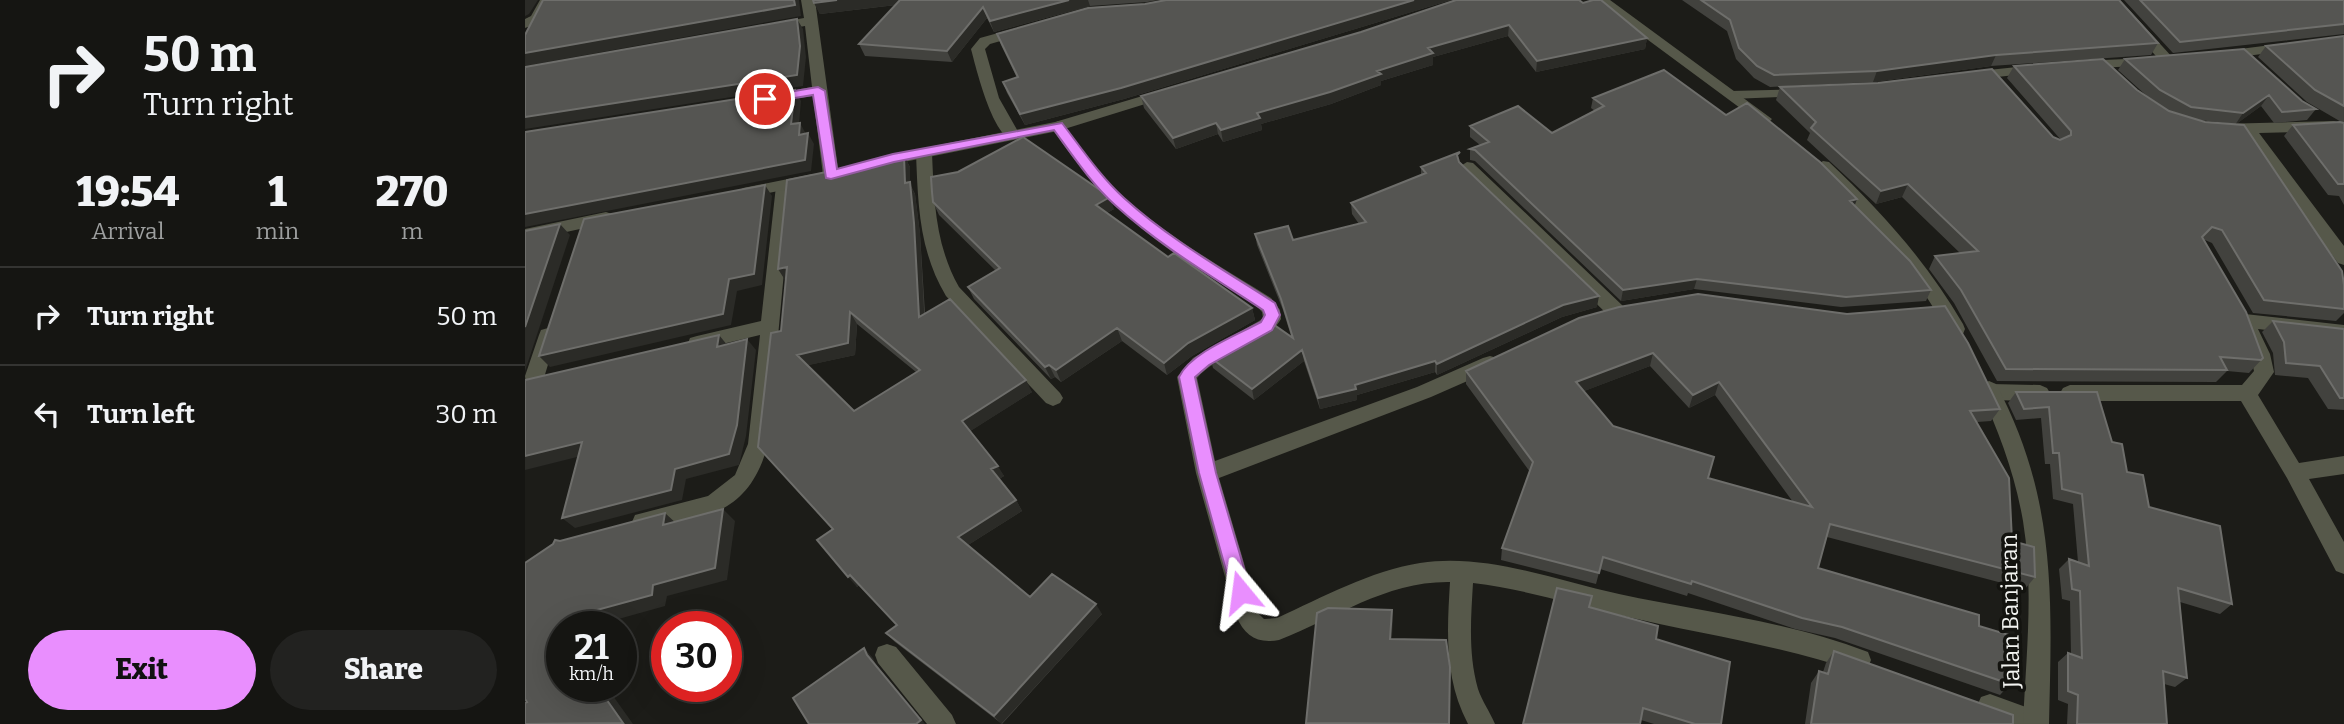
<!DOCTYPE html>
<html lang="en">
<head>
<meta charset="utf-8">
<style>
  body { margin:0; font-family:Bitter,serif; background:#222220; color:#f1f3f6; height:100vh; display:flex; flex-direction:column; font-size:26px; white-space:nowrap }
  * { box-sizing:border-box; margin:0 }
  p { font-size:23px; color:#9d9f9f }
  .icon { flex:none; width:38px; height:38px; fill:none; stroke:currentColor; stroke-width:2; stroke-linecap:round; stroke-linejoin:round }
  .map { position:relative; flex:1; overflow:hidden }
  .details { display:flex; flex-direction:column; background:#151512; width:525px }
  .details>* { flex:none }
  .hud { background:#151512; color:#f1f3f6; overflow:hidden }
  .speed { position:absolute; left:21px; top:611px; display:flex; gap:14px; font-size:35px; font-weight:700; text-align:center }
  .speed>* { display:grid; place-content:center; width:91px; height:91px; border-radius:50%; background:#151512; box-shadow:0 7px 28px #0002,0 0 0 2px #343432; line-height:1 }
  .speed small { font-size:18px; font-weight:400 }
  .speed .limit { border:10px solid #d22; background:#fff; color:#111 }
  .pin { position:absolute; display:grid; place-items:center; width:60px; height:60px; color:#fff; margin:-30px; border:4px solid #fff; border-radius:50%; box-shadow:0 2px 7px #0007 }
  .me { position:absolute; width:77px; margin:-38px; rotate:344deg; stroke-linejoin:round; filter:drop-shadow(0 0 5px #0008) }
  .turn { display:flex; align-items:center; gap:24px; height:147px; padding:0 28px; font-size:32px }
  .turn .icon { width:91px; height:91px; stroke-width:2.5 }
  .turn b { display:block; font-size:49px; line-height:60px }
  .eta { display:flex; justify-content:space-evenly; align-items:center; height:119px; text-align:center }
  .eta b { font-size:42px; font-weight:800; line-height:49px }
  .button { display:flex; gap:14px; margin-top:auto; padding:14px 28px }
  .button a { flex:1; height:80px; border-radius:42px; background:#e98efe; color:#111; font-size:28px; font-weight:800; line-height:80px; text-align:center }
  .button a+a { background:#222220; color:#f1f3f6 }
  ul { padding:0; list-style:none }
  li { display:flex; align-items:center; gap:21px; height:98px; padding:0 28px; border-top:2px solid #343432 }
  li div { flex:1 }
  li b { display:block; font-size:26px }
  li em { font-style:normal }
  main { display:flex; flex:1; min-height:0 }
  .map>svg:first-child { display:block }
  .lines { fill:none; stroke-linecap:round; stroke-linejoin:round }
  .minor { fill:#56584a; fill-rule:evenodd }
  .tertiary { fill:#56584a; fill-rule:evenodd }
  .wall { fill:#42423e; fill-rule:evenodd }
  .shaded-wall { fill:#2b2b27 }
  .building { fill:#555552; stroke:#6e6e6b; stroke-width:2; fill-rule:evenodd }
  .route { fill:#e98efe; stroke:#975ca5; stroke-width:2 }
  .labels { text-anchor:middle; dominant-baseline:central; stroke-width:7; stroke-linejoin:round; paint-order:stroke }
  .street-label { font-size:23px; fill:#f3f4f1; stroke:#13130f }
</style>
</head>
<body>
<main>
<section class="details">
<div class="hud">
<div class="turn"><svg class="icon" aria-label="right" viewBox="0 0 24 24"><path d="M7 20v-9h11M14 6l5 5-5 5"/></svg><div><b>50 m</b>Turn right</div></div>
</div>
<div class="eta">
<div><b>19:54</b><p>Arrival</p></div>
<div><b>1</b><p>min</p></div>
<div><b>270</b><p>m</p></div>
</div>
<ul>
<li><svg class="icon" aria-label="right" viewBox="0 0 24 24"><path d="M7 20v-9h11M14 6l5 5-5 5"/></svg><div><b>Turn right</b></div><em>50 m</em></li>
<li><svg class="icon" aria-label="left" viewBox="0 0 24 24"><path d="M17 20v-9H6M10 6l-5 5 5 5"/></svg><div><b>Turn left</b></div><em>30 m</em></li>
</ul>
<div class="button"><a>Exit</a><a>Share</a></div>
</section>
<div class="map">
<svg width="1819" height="724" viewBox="0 0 1819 724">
  <rect width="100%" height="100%" fill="#1c1c18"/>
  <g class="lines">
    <!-- minor -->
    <path class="minor" d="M15 0H29L16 22 0 28V19L6 16Z
      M276 0H290L314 175 306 180 298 175 288 96 247 102 240 98 247 94 287 87 280 26 251 31 244 27 246 24 279 18Z
      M1581 0H1595L1648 58V64H1638Z
      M498 26 503 27V33L465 44 460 49 474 98 495 135 487 140C467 134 451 68 446 49L455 38Z
      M1762 43 1769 47 1767 50 1699 59 1692 55 1699 51Z
      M1623 58 1630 62 1628 65 1556 69 1549 65 1556 61Z
      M1512 65 1519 69 1517 72 1444 80 1437 76 1444 72Z
      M1278 89 1283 90 1285 93 1283 96 1206 99 1199 95 1206 91Z
      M533 121 538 123C554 145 569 168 588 187 634 232 692 264 746 298L755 310 756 319C740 347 694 352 672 378L690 461 892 387 958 358 965 356 972 358 975 363 972 368 906 397 694 478 734 614 739 619 752 618C798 597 845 571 895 563 962 553 1029 580 1094 594 1177 612 1263 621 1343 652L1346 660 1343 668 1334 672C1255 645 1175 634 1094 615 1045 604 998 589 948 583 946 618 943 654 953 689 957 701 965 712 970 724H943C919 679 922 631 925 582 861 581 811 618 754 640 732 644 720 636 711 616L671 473 652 377 668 358 734 321 738 318 737 312C721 292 675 270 652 255 596 216 564 182 525 126Z
      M1809 121 1819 125V136L1806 131 1734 133 1819 246V265L1813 263 1718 133 1695 134 1687 129 1695 124Z
      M399 148 407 153C409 199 410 245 434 287L535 393 538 398 535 403 528 406 521 403 421 296C394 251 393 204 391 153Z
      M942 162 948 163 1098 306 1100 311 1098 316H1084L936 171 934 167Z
      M259 181 267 186 243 444C224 515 181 517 118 531L110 529 107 522 110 515 183 496 210 475 223 444 235 335 172 350 165 348 163 343 165 338 172 336 236 321 251 186Z
      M1720 314 1819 325V339L1733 329 1745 354 1749 372 1733 395 1774 463 1819 456V474L1784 479 1819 542V574L1811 571 1762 478 1716 401H1545L1538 398 1535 393 1538 388 1545 385H1717L1729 371 1725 354 1711 321 1713 316Z
      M23 328 30 330 32 335 18 381 15 386 8 389 1 386 0 376 14 335 16 330Z
      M1466 384 1515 385 1522 388 1525 393 1522 398 1515 401 1466 400 1459 397 1456 392 1459 387Z
      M362 644 371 647 427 715 431 724H402L353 663 350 655 353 647Z
      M1465 694 1520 714 1523 724H1480L1456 715 1452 706 1456 697Z"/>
    <!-- tertiary -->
    <path class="tertiary" d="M1069 0H1085L1247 119 1244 122H1234Z
      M641 89 646 90 648 93 646 96 533 131 354 167 346 162 354 157 530 122Z
      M1298 161 1304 162C1356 211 1402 262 1438 324L1440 329 1438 334H1424C1389 271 1345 219 1292 170L1290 166Z
      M288 174 296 179 294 183 218 198 210 193 218 188Z
      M81 212 87 214 89 218 87 222 0 241V229Z
      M1464 381 1471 384C1532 498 1527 599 1524 724H1498C1501 657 1509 588 1498 521 1490 475 1474 431 1454 389L1457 384Z"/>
  </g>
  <!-- wall -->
  <path class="wall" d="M288 0H633L622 2 565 6 469 32 462 18 427 62 340 56 334 44 371 5 295 14Z
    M641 0H926L599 99 500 125 482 93 478 82 492 78 476 45 472 34Z
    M1157 0H1594L1633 43 1626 55 1466 66 1348 82 1245 87 1229 78 1211 59 1202 31Z
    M1599 0H1819V34L1648 53Z
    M1058 3 1122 38 1120 49 1011 72 983 36 908 57V65L856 81V85L806 104 736 124 737 130 698 142 693 134 651 149 619 108 616 96 836 32Z
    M1819 36V205L1814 196 1803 195 1759 136 1768 125 1818 123 1782 102 1733 57 1741 46Z
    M1600 59 1777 101 1791 109 1782 120 1749 123 1736 106 1711 124 1819 285V313L1811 321 1728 313 1687 243 1680 240 1738 358 1724 373 1702 371 1691 382 1472 381 1429 303 1404 269 1410 256 1435 253 1377 197 1351 204 1282 140 1285 133 1251 100 1255 87 1528 137 1536 140 1482 78 1489 66 1612 90 1623 97 1593 70ZM1673 120 1702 123 1680 122Z
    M1068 98 1201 115 1332 199 1329 206 1406 290 1401 301 1316 307 1169 289 1096 301 950 161 945 160V149L955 145 945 137V126L1027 133 1070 111 1066 108Z
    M379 156 385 167V184L390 194 395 234 400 313 507 392 445 431 479 476 474 479 491 500 497 511 443 545 505 597 577 614 477 724 370 642 361 633 372 625 334 585 332 587 308 529 256 331ZM332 324 391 372 329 411 283 365 330 355Z
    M935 162 1072 307 1037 317 912 375 910 372 832 395V400L795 409 779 361 729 400 688 368 685 357 766 336 758 310 732 245 730 234 768 240 834 224 827 214 826 203 896 175V167Z
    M408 202 589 209 582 213 643 257 727 308 730 320 667 356 642 375 597 341 536 382 530 377 526 379 449 299 443 287 471 271 414 215Z
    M1054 318 1475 409 1466 421 1452 422 1487 541 1510 577 1500 589 1302 537 1293 568 1454 626 1485 684 1475 695 1310 638 1270 629 1163 593 1162 596 1075 569 1071 584 976 560 977 548 1005 472 941 384V371ZM1125 366 1164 408 1190 395 1268 502 1183 478 1088 426 1059 391Z
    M1748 321 1819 329V410L1803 409 1783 378 1750 375 1748 353 1737 332Z
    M1491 392H1572L1587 442 1602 472 1624 507 1707 604 1695 614 1655 602 1662 678 1650 687 1639 684 1642 724H1542L1543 704 1533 700V662L1543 653 1546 654 1545 601 1537 599 1534 569 1544 559 1553 562 1548 504 1528 499 1525 464H1520L1516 418 1491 420 1483 403Z
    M1065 607 1131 639 1196 724H1129L1116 720Z
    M1309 651 1488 724H1280L1286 683 1294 671 1298 672 1301 663Z"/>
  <!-- shaded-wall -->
  <path class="shaded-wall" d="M0 0H13L4 14 0 16Z
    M269 0H274L276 16 0 66V53Z
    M312 0H386L387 3 295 14 289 3Z
    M544 0H563L565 6 469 32 465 21Z
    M889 0H926L599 99 500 125 495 114Z
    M458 7 462 18 427 62 422 51Z
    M272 19 278 29 281 57 278 86 0 129V117Z
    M984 25 983 36 908 57V65L856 81V85L806 104 736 124 737 130 698 142 696 130 732 113 852 71 903 48Z
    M1122 38 1120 49 1011 72 1012 61Z
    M1471 55 1466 66 1348 82 1352 71Z
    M270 90 276 101 273 135 266 124Z
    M1744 95 1736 106 1710 125 1718 113Z
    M275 123 281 134 274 135Z
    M691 123 693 134 651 149 648 138Z
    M283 133 289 144 286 171 0 227V214Z
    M379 156 385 167V184L390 194 395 234 400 328 394 317 380 183Z
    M1383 184 1377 197 1351 204 1356 191Z
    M240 185 247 196 237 285 212 291 206 325 25 367 14 356 204 279Z
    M585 197 589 209 575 217 571 205Z
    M1332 199 1328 210 1325 201Z
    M35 224 45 235 0 371V327Z
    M262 267 260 280 253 269Z
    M1172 279 1169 289 1096 301 1098 290Z
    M1074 296 1072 307 1037 317 912 375V364L1038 305Z
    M727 308 730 320 667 356 642 375 639 363 663 343Z
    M325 312 332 324 330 355 280 366 272 355Z
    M592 328 597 341 536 382 531 370Z
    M194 335 203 346 192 347Z
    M222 339 231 350 221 436 214 465 161 479 157 500 50 528 37 518 150 469Z
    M777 350 779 361 729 400 727 389Z
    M1128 353 1125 366 1049 395 1051 382Z
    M910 361V372L832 395V400L795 409 793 398 830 385Z
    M524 365 530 377 526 379 520 367Z
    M501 380 507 392 444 432 437 421Z
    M1194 382 1190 395 1164 408 1168 395Z
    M57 442 68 453 0 470V456Z
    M473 466 479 476 473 480 466 469Z
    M491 500 497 511 440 547 433 537Z
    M198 509 210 521 202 580 142 596 140 606 72 625 73 626H66L57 614 128 585Z
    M140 513 153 525H138Z
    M325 575 334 585 332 587 323 577Z
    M571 604 577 614 476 724 469 716Z
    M867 610 868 622 866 651 865 639Z
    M339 648 348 658 351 665 400 724H391L342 655Z
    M72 686H81L108 724H97Z"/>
  <!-- building -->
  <path class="building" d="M18 0H269L270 5 0 53V35Z
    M288 0H312L289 3Z
    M375 0H544L465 21 458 7 422 51 334 44Z
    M641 0H889L596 88 495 114 478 82 493 77 472 34 563 8 620 4Z
    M931 0H1054L1058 3 1068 0H1076L1122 38 1012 61 984 25 903 48 908 53 852 71 856 74 805 92 732 113 735 118 696 130 691 123 648 138 616 96 836 32Z
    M1176 0H1594L1633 43 1471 55 1352 71 1249 75 1232 66 1214 48 1205 20Z
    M1615 0H1819V24L1655 42Z
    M272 19 275 46 272 75 0 117V67Z
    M1819 36V106L1790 90 1741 46Z
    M1719 49 1777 101 1791 109 1757 112 1744 95 1718 113 1666 107 1635 90 1600 59Z
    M1578 59 1612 90 1644 111 1680 122 1719 125 1817 271 1819 285V309L1739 300 1697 230 1687 227 1677 237 1721 312 1738 358 1736 360 1695 357 1702 370 1481 369 1436 290 1410 256 1453 251 1383 184 1356 191 1286 128 1291 122 1255 87 1353 83 1467 69 1528 137 1535 140 1546 135V131L1489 66Z
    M1139 70 1201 115 1222 103 1295 162 1332 199 1325 201 1385 261 1406 290 1321 297 1172 279 1098 290 950 150 945 149 964 142 945 126 993 106 1027 133 1079 106 1068 98Z
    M270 90 266 124 275 123 274 135 283 133 280 160 0 214V132Z
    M1815 122 1819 123V184H1813L1768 125Z
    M498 137 585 197 571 205 643 257 649 253 727 308 663 343 639 363 592 328 531 370 524 365 520 367 443 287 475 268 408 202 407 192 406 177 433 172Z
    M935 152 932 155 934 162 1074 296 1038 305 912 364 910 361 830 385 831 389 793 398 777 350 727 389 685 357 745 322 768 338 756 299 730 234 763 226 768 240 841 222 826 203 901 173 896 167Z
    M379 156 380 183 385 182 389 223 394 317 425 299 501 380 437 421 473 466 466 469 491 500 433 537 505 597 527 574 571 604 469 716 361 633 372 625 325 575 323 577 292 540 308 529 233 447 246 333 256 331 262 267 253 269 262 180ZM325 312 395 370 329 411 272 355 323 343Z
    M240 185 229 274 204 279 198 314 14 356 59 219Z
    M35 224 0 327V231Z
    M1173 294 1322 314 1420 306 1443 343 1475 409 1445 411 1484 478 1487 541 1509 547 1510 577 1305 524 1293 568 1454 615V626L1484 635 1485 684 1317 627 1277 618 1167 581 1166 584 1078 557 1074 573 977 548 1008 462 941 371 1054 318 1094 307ZM1128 353 1168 395 1194 382 1287 507 1183 478 1189 457 1088 426 1051 382Z
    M1748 321 1819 329V398H1815L1795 366 1761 363 1759 342Z
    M194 335 192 347 222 339 212 425 204 454 150 469 146 490 37 518 57 442 0 456V380Z
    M1491 392H1572L1587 442 1597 444 1602 472 1618 475 1624 507 1695 526 1707 604 1653 588 1662 678 1638 671 1642 724H1552L1553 695 1543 691V653L1557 658 1555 591 1547 589 1544 559 1564 566 1557 494 1537 489 1534 453H1528L1524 407 1499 409Z
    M198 509 190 568 128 585 127 595 57 614 66 626H37V686H72L98 723 0 724V703L2 702 0 699V563L28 544 30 540 35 541 140 513 138 525Z
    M1032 588 1067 596 1064 607 1133 626 1131 639 1205 662 1196 724H1170L1118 708 1115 724H998Z
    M803 608 867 610 865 639 921 640 925 667 924 724 781 723 792 613Z
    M339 648 342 655 396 720 391 724H284L268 698Z
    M1309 651 1488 715V724H1286L1294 671 1303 674Z"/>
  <!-- route -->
  <path class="route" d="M293 87 300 91 312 169 368 154 537 123C557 149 575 176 599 198 644 239 699 270 750 303L755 315 747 330 684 365 670 377 691 473 726 592 723 598 716 601 710 598 707 592 674 473 654 377C665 353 712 335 736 322L740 315 738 310C688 277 634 245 590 205 566 183 548 156 529 130L369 162 306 179 301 178 288 95 240 103 234 99 240 96Z"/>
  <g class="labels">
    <!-- street labels -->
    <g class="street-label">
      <text transform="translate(1485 611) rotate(-91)">Jalan Banjaran</text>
    </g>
  </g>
</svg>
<div class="speed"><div>21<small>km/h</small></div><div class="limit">30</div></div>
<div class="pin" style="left:240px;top:99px;background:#d93025"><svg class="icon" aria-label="arrive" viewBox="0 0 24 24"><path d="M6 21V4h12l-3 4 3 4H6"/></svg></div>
<svg class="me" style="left:716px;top:592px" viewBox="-20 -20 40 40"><path d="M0-17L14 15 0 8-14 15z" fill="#e98efe" stroke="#fff" stroke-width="4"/></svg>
</div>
</main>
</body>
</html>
